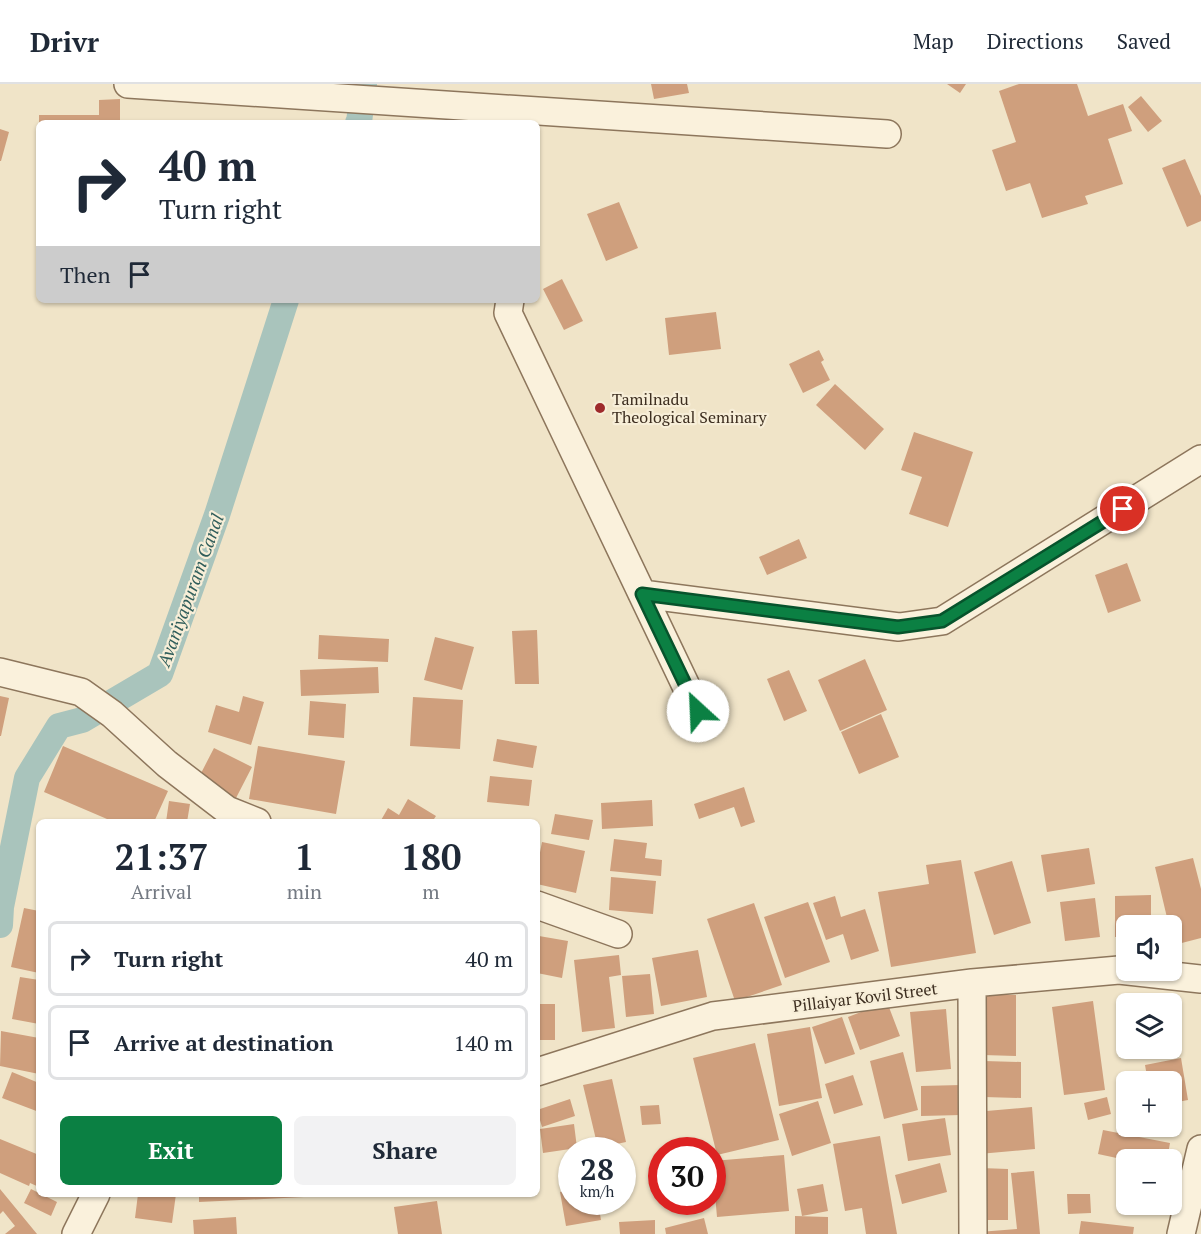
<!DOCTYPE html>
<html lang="en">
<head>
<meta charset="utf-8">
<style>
  body { margin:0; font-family:"PT Serif",serif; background:#f2f2f3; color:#1f2937; height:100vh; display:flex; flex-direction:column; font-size:22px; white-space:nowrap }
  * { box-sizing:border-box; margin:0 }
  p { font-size:20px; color:#747a83 }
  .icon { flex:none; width:33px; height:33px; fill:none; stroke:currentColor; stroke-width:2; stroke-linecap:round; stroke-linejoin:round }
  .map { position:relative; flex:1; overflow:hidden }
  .sheet { position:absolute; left:36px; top:735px; width:504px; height:378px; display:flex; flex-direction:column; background:#fff; border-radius:9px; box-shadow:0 2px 4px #0004 }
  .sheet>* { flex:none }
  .top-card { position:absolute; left:36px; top:36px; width:504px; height:183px; border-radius:9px; box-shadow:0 2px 4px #0004; background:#fff; color:#1f2937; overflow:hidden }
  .fabs { position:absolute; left:1116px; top:831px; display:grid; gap:12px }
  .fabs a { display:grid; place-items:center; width:66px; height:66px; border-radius:9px; background:#fff; box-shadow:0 2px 4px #0004; font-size:30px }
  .speed { position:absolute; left:558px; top:1053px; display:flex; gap:12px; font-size:30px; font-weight:700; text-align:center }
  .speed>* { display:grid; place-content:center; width:78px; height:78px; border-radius:50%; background:#fff; box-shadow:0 2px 4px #0004; line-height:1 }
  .speed small { font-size:15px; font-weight:400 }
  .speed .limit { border:9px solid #d22; background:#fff; color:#111 }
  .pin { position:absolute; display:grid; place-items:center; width:51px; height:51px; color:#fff; margin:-26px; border:3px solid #fff; border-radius:50%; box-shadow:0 2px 6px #0007 }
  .me { position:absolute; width:66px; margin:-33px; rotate:335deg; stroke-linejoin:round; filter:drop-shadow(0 0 4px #0008) }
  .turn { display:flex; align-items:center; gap:21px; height:126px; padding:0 24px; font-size:27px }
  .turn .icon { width:78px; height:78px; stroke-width:2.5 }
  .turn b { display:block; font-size:42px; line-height:51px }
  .then { display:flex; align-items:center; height:57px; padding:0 24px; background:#0003; gap:12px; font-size:22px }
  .eta { display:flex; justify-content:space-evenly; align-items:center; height:102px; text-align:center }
  .eta b { font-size:36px; font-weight:700; line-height:42px }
  .button { display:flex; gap:12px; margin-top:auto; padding:12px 24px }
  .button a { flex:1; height:69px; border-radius:9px; background:#0b8043; color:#fff; font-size:24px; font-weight:700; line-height:69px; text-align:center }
  .button a+a { background:#f2f2f3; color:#1f2937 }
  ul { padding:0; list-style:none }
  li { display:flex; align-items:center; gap:18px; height:75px; margin:0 12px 9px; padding:0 12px; border:3px solid #e0e1e3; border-radius:9px }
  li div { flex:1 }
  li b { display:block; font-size:22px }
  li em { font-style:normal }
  header { display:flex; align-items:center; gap:36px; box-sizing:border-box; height:84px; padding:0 30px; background:#fff; border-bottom:2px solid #e0e1e3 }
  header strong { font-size:28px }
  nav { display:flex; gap:33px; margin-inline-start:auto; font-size:21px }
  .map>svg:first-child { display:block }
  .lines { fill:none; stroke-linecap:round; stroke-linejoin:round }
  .canal { stroke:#a9c4bc; stroke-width:26 }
  .building { fill:#cf9f7d }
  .street-casing { stroke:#8d765c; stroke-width:30 }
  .street { stroke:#faf1dc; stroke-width:27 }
  .route-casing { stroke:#07532c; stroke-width:15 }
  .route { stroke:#0b8043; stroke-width:10 }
  .poi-dot { fill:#9e2a2b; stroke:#f7eed8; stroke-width:2 }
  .labels { text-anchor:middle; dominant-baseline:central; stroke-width:4.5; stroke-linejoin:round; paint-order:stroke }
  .poi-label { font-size:16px; fill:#3d2e20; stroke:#f7eed8; text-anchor:start }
  .street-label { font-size:16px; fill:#3d2e20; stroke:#f7eed8 }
  .water-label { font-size:18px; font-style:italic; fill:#2f5d5a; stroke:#f7eed8 }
</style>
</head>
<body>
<header>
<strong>Drivr</strong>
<nav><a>Map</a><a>Directions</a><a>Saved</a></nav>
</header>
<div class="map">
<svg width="1201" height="1150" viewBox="0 0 1201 1150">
  <rect width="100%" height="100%" fill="#f0e4c8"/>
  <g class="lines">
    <!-- canal -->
    <path class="canal" d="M358 39 359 38 364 0
      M0 841 1 823 27 694 59 642 82 636 160 590 217 431 286 216"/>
  </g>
  <!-- building -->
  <path class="building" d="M651 0H687L689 9 654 15Z
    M947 0H966L960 9Z
    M1019 0H1077L1088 32 1123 20 1132 47 1108 55 1123 100 1085 112 1088 120 1042 134 1030 99 1006 107 992 66 1016 58 999 7Z
    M1141 12 1162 37 1148 48 1128 23Z
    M120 15V39H39V31H99V16Z
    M0 45 9 48 1 77H0Z
    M1185 75 1201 112V137L1187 143 1162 84Z
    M619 118 638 164 606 177 587 130Z
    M562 195 583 237 564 246 543 205Z
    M716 228 721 265 669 271 665 234Z
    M819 266 824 276 821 278 830 296 803 309 789 280Z
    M835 300 884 345 865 366 816 321Z
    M914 348 973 368 948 443 909 430 922 393 901 386Z
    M799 455 807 474 767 491 759 473Z
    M1127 479 1141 517 1108 529 1095 491Z
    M537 546 539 600H515L512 547Z
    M319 551 389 555 388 578 318 575Z
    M435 553 474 563 462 606 424 596Z
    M865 575 887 626 840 647 818 596Z
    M378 583 379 609 301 612 300 586Z
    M789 586 807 627 784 637 767 595Z
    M0 612 9 614 1 652H0Z
    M243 612 264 618 251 661 208 648 216 621 239 628Z
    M413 613 463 616 460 665 410 662Z
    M310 617 346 620 344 654 308 651Z
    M881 630 899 673 859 690 841 648Z
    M497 655 537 662 533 684 493 677Z
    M63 662 168 707 154 738H114L44 708Z
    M258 662 345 677 336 730 249 715Z
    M214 664 252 683 236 714 198 695Z
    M490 692 532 696 529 722 487 718Z
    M744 703 755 738 741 743 734 723 699 735 694 720Z
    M408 715 436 732 432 738H380L388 724 399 731Z
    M652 716 653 742 602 745 601 719Z
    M169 717 190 720 187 738H166Z
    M555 730 593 736 589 756 551 750Z
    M614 755 647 759 645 774 662 776 661 792 610 787Z
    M542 758 585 767 576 809 537 800V784Z
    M1089 764 1095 800 1047 808 1041 771Z
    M1193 774 1201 805V854L1174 861 1172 842H1169L1155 783Z
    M961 776 976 869 891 883 878 808 929 800 926 781Z
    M1012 777 1031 839 994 851 974 788Z
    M611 793 656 797 653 830 609 826Z
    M1151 811V842H1126V853H1115V812Z
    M835 812 841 833 865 825 879 867 851 876 843 850 826 856 813 819Z
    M1095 814 1100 853 1065 857 1060 818Z
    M808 818 830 878 785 894 764 833Z
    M754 819 782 901 735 917 707 835Z
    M24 824 39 827V889L11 883Z
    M539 852 568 857 562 894 537 889Z
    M698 866 707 913 661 922 652 874Z
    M619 871 621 891 609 893 615 944 582 948 574 876Z
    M650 890 654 930 626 933 622 892Z
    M20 893 39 896V940L12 935Z
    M983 911H1016V972L983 971Z
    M1093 917 1105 1006 1064 1011 1052 923Z
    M887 918 900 952 860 966 848 933Z
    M537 920H555V956H537Z
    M1172 923H1174L1177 948H1172Z
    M946 925 951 985 916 988 910 928Z
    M842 933 855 970 825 980 812 943Z
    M810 943 822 1014 779 1022 767 950Z
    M1 947 39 954V990L0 982Z
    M755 959 779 1056 717 1071 693 974Z
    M903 968 918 1026 884 1035 870 977Z
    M1181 974 1188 1016 1172 1019V998H1148L1145 981Z
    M984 977 1021 978V1014L984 1013Z
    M12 988 39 999V1028L2 1014Z
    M853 991 863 1021 834 1030 825 1000Z
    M612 995 626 1058 598 1064 583 1001Z
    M961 1001V1031L921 1032V1002Z
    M1107 1013 1111 1030 1088 1036 1084 1019Z
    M570 1015 575 1032 542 1043 537 1026Z
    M818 1017 831 1059 792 1072 779 1030Z
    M659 1021 661 1040 642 1041 640 1022Z
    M1032 1023 1035 1065 979 1070 975 1028Z
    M945 1034 951 1071 908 1077 902 1040Z
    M574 1040 577 1064 543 1069 540 1045Z
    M1103 1046 1170 1059 1167 1076H1126L1098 1070Z
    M880 1052 897 1150H866L862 1124 845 1127 833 1060Z
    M0 1055 39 1071V1103L30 1099 29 1102 0 1089Z
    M784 1071 789 1127 717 1133 712 1077Z
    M940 1079 947 1108 902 1120 895 1091Z
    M981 1084 1008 1085V1136H981Z
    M1034 1087 1040 1150H979V1148L1017 1145 1011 1089Z
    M823 1100 828 1127 802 1132 797 1105Z
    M0 1105 37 1150H5L15 1142 3 1127 0 1130Z
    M31 1105 57 1118 51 1132 24 1119Z
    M572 1105V1118H598L601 1136 566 1142 560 1108Z
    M138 1110H176L172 1139 135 1134Z
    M199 1110H304V1113L199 1118Z
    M1067 1110H1090L1091 1129 1068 1130Z
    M437 1117 442 1150H398L394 1123Z
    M795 1132 828 1133V1150H795Z
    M236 1133 237 1150H194L193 1136Z
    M704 1134 708 1150H666L665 1144Z
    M655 1136V1150H620L619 1138Z
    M1081 1137 1134 1143 1133 1150H1079Z"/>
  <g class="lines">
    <!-- street casing -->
    <g class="street-casing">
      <path id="street" d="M128 0 887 50
        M510 216 508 229 698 627
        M642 510 899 543 942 537 1201 375
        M0 588 81 608 112 630 167 680 227 726 257 738
        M537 821 618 850
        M972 899 973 1150
        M537 988 713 932 972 899 1119 886 1201 895
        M76 1150 96 1110
        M1181 1150 1201 1065"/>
    </g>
    <!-- street -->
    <use href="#street" class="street"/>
  </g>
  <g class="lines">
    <!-- route casing -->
    <g class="route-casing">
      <path id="route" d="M698 627 642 510 898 543 942 537 1123 425"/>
    </g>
    <!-- route -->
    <use href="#route" class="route"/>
  </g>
  <!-- markers -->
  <circle class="poi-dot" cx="600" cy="324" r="6"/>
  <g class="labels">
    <!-- poi labels -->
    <g class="poi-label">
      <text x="612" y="315">Tamilnadu<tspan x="612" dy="18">Theological Seminary</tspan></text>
    </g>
    <!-- street labels -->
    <g class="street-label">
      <text transform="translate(865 913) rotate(-7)">Pillaiyar Kovil Street</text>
    </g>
    <!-- water labels -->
    <g class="water-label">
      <text transform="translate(190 506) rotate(-70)">Avaniyapuram Canal</text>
    </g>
  </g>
</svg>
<div class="fabs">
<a><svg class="icon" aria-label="sound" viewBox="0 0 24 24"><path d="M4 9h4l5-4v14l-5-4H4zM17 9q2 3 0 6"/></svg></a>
<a><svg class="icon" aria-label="layers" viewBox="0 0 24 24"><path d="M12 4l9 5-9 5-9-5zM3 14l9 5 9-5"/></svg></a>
<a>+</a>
<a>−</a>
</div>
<div class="speed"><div>28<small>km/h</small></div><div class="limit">30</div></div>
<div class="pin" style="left:1123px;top:425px;background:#d93025"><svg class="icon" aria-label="arrive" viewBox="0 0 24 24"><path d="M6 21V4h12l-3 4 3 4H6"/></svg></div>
<svg class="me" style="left:698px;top:627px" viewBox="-20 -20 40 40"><circle r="19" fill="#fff"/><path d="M0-13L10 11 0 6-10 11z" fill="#0b8043"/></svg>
<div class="top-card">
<div class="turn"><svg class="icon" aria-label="right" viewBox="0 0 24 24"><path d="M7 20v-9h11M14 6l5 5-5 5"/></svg><div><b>40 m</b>Turn right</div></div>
<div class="then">Then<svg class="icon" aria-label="arrive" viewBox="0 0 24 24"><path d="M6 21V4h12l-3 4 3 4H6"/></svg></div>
</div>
<section class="sheet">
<div class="eta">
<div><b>21:37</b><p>Arrival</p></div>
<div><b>1</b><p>min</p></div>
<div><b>180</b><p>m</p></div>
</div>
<ul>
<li><svg class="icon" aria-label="right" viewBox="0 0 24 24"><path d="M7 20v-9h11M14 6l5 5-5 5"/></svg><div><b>Turn right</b></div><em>40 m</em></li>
<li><svg class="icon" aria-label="arrive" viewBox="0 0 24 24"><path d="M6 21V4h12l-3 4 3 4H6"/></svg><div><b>Arrive at destination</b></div><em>140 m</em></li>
</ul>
<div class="button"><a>Exit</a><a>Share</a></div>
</section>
</div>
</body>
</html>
